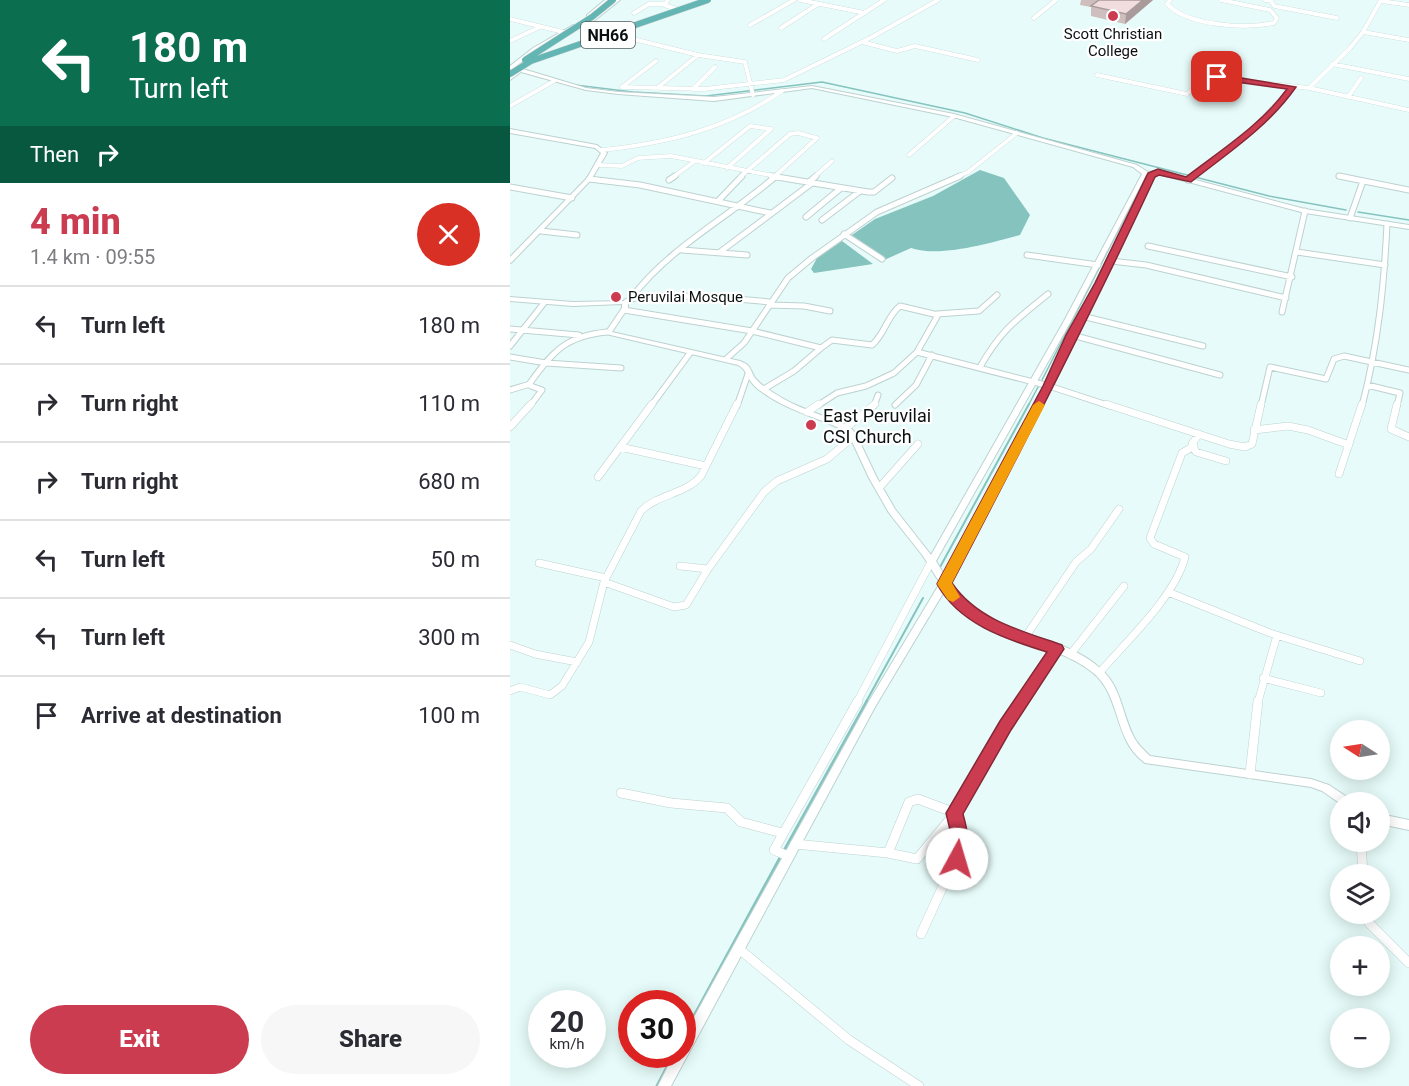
<!DOCTYPE html>
<html lang="en">
<head>
<meta charset="utf-8">
<style>
  body { margin:0; font-family:Roboto,sans-serif; background:#f7f7f7; color:#2b2b33; height:100vh; display:flex; flex-direction:column; font-size:22px; white-space:nowrap }
  * { box-sizing:border-box; margin:0 }
  p { font-size:20px; color:#7c7c81 }
  .icon { flex:none; width:33px; height:33px; fill:none; stroke:currentColor; stroke-width:2; stroke-linecap:round; stroke-linejoin:round }
  .map { position:relative; flex:1; overflow:hidden }
  .details { display:flex; flex-direction:column; background:#fff; width:510px }
  .details>* { flex:none }
  .top-card { background:#0b6e4f; color:#fff; overflow:hidden }
  .needle { width:39px; rotate:282deg }
  .fabs { position:absolute; left:820px; top:720px; display:grid; gap:12px }
  .fabs a { display:grid; place-items:center; width:60px; height:60px; border-radius:50%; background:#fff; box-shadow:0 3px 15px #0003; font-size:30px }
  .speed { position:absolute; left:18px; top:990px; display:flex; gap:12px; font-size:30px; font-weight:700; text-align:center }
  .speed>* { display:grid; place-content:center; width:78px; height:78px; border-radius:50%; background:#fff; box-shadow:0 3px 15px #0003; line-height:1 }
  .speed small { font-size:15px; font-weight:400 }
  .speed .limit { border:9px solid #d22; background:#fff; color:#111 }
  .pin { position:absolute; display:grid; place-items:center; width:51px; height:51px; color:#fff; margin:-26px; border-radius:12px; box-shadow:0 3px 9px #0006 }
  .me { position:absolute; width:66px; margin:-33px; rotate:6deg; stroke-linejoin:round; filter:drop-shadow(0 0 4px #0008) }
  .turn { display:flex; align-items:center; gap:21px; height:126px; padding:0 30px; font-size:27px }
  .turn .icon { width:78px; height:78px; stroke-width:2.5 }
  .turn b { display:block; font-size:42px; line-height:51px }
  .then { display:flex; align-items:center; height:57px; padding:0 30px; background:#0003; gap:12px; font-size:22px }
  .round { display:grid; place-items:center; flex:none; width:63px; height:63px; border-radius:32px; background:#f7f7f7 }
  .headline { display:flex; align-items:center; justify-content:space-between; height:102px; padding:0 30px }
  h1 { font-size:36px; font-weight:800; line-height:45px; color:#cc3c51 }
  .cta { display:flex; gap:12px; margin-top:auto; padding:12px 30px }
  .cta a { flex:1; height:69px; border-radius:36px; background:#cc3c51; color:#fff; font-size:24px; font-weight:800; line-height:69px; text-align:center }
  .cta a+a { background:#f7f7f7; color:#2b2b33 }
  ul { padding:0; list-style:none }
  li { display:flex; align-items:center; gap:18px; height:78px; padding:0 30px; border-top:2px solid #e1e1e2 }
  li div { flex:1 }
  li b { display:block; font-size:22px }
  li em { font-style:normal }
  main { display:flex; flex:1; min-height:0 }
  .map>svg:first-child { display:block }
  .water { fill:#85c3bf }
  .lines { fill:none; stroke-linecap:round; stroke-linejoin:round }
  .stream-far2 { stroke:#85c3bf; stroke-width:1.5 }
  .stream-far1 { stroke:#85c3bf; stroke-width:2 }
  .stream { stroke:#85c3bf; stroke-width:3 }
  .minor-far3-casing { stroke:#bdd2d0; stroke-width:4.5 }
  .minor-far2-casing { stroke:#bdd2d0; stroke-width:7 }
  .minor-far1-casing { stroke:#bdd2d0; stroke-width:8 }
  .minor-casing { stroke:#bdd2d0; stroke-width:10 }
  .tertiary-casing { stroke:#bdd2d0; stroke-width:2 }
  .minor-far3 { stroke:#fff; stroke-width:4 }
  .minor-far2 { stroke:#fff; stroke-width:5 }
  .minor-far1 { stroke:#fff; stroke-width:7 }
  .minor { stroke:#fff; stroke-width:9 }
  .tertiary { fill:#fff; fill-rule:evenodd }
  .trunk-bridge-casing { stroke:#d8d9d9; stroke-width:7; stroke-linecap:butt }
  .trunk-bridge { stroke:#63b6b3; stroke-width:6 }
  .wall { fill:#cfbebe }
  .shaded-wall { fill:#a99b9b }
  .building { fill:#f1dddd; stroke:#a99b9b; stroke-width:1.5 }
  .route { fill:#cc3c51; stroke:#852735; stroke-width:1.5 }
  .slow { fill:#f59e0b }
  .poi-dot { fill:#cc3c51; stroke:#fff; stroke-width:2 }
  .labels { text-anchor:middle; dominant-baseline:central; stroke-width:4.5; stroke-linejoin:round; paint-order:stroke }
  .far-poi-label { font-size:15px; fill:#0a1211; stroke:#fff }
  .shield { fill:#fff; stroke:#545958; stroke-width:1.5 }
  .shield-label { font-size:16px; font-weight:bold; fill:#0a1211 }
  .poi-label { font-size:18px; fill:#0a1211; stroke:#fff; text-anchor:start }
</style>
</head>
<body>
<main>
<section class="details">
<div class="top-card">
<div class="turn"><svg class="icon" aria-label="left" viewBox="0 0 24 24"><path d="M17 20v-9H6M10 6l-5 5 5 5"/></svg><div><b>180 m</b>Turn left</div></div>
<div class="then">Then<svg class="icon" aria-label="right" viewBox="0 0 24 24"><path d="M7 20v-9h11M14 6l5 5-5 5"/></svg></div>
</div>
<div class="headline"><div><h1>4 min</h1><p>1.4 km · 09:55</p></div><a class="round" style="background:#d93025;color:#fff"><svg class="icon" aria-label="close" viewBox="0 0 24 24"><path d="M6 6l12 12M18 6L6 18"/></svg></a></div>
<ul>
<li><svg class="icon" aria-label="left" viewBox="0 0 24 24"><path d="M17 20v-9H6M10 6l-5 5 5 5"/></svg><div><b>Turn left</b></div><em>180 m</em></li>
<li><svg class="icon" aria-label="right" viewBox="0 0 24 24"><path d="M7 20v-9h11M14 6l5 5-5 5"/></svg><div><b>Turn right</b></div><em>110 m</em></li>
<li><svg class="icon" aria-label="right" viewBox="0 0 24 24"><path d="M7 20v-9h11M14 6l5 5-5 5"/></svg><div><b>Turn right</b></div><em>680 m</em></li>
<li><svg class="icon" aria-label="left" viewBox="0 0 24 24"><path d="M17 20v-9H6M10 6l-5 5 5 5"/></svg><div><b>Turn left</b></div><em>50 m</em></li>
<li><svg class="icon" aria-label="left" viewBox="0 0 24 24"><path d="M17 20v-9H6M10 6l-5 5 5 5"/></svg><div><b>Turn left</b></div><em>300 m</em></li>
<li><svg class="icon" aria-label="arrive" viewBox="0 0 24 24"><path d="M6 21V4h12l-3 4 3 4H6"/></svg><div><b>Arrive at destination</b></div><em>100 m</em></li>
</ul>
<div class="cta"><a>Exit</a><a>Share</a></div>
</section>
<div class="map">
<svg width="899" height="1086" viewBox="0 0 899 1086">
  <rect width="100%" height="100%" fill="#e7fcfa"/>
  <!-- water -->
  <path class="water" d="M470 170 494 178 520 215 510 235C480 243 430 258 401 248L372 261 339 237 365 219 423 196Z
    M332 241 363 264 304 273 301 269 307 258Z"/>
  <g class="lines">
    <!-- stream-far2 -->
    <path class="stream-far2" d="M65 85 123 92 196 96 312 82 455 113 533 138 759 196 836 210
      M848 212 899 220
      M532 380 636 176
      M518 406 528 387"/>
    <!-- stream-far1 -->
    <path class="stream-far1" d="M429 569 519 404
      M356 702 413 598"/>
    <!-- stream -->
    <path class="stream" d="M275 849 357 701
      M172 1038 271 856
      M147 1086 164 1054"/>
    <!-- minor-far3 casing -->
    <g class="minor-far3-casing">
      <path id="minor-far3" d="M158 0 154 5 167 9
        M290 0 355 13
        M660 0 657 4C678 26 735 29 764 23L767 18 760 10 711 0
        M755 0 761 1 764 6 827 18
        M871 0 853 32 899 40
        M871 1 899 5
        M124 13 139 4H154
        M524 18 546 0
        M0 19 53 32
        M240 25 284 0
        M271 28 308 4
        M103 34 188 55 235 62 243 95
        M314 39 374 0
        M0 41 30 27
        M352 42 387 51 405 46 468 60
        M146 61 112 87 194 89 274 80 362 37 428 0
        M822 64 899 79
        M587 75 677 94 696 77 799 88 899 110
        M799 88 840 48 853 32
        M146 89 188 55
        M183 89 205 67
        M838 97 851 78
        M0 106 44 81
        M92 150C158 143 217 129 272 91
        M399 155 444 116
        M194 163 240 126 261 129 217 168
        M88 165 112 166 128 158 161 156 270 177
        M829 176 834 177
        M163 177 185 161
        M230 177 280 134 288 133 307 138 264 177
        M304 177 322 161
        M446 177 458 172 507 133
        M640 177 641 175
        M682 177 746 125 782 87"/>
    </g>
    <!-- minor-far2 casing -->
    <g class="minor-far2-casing">
      <path id="minor-far2" d="M261 176 358 192H364L382 178
        M829 176 899 190
        M79 179 130 185 260 213
        M159 180 165 176
        M678 180 683 176
        M298 183 306 176
        M0 187 62 198
        M208 201 232 176
        M296 217 331 188
        M840 218 853 181
        M312 220 350 191
        M31 231 67 235
        M334 234 372 259
        M638 246 782 277
        M172 250 237 255
        M210 252 302 183
        M787 252 875 265
        M517 255 588 265
        M601 261 636 265 776 298
        M122 297C160 247 219 217 266 176
        M116 302C131 289 236 300 261 302
        M259 305 294 306 320 311
        M114 310 242 331 311 348 322 340 362 345C375 334 377 316 390 306L428 315 407 352 384 373 356 386 327 393 307 406
        M772 312 795 211
        M427 314 469 311 487 295
        M572 316 693 346
        M0 329 69 335
        M562 335 710 375
        M0 346 34 303
        M407 352 539 386 600 406
        M0 357 36 363 111 368
        M216 359 234 343 278 278 302 258 367 212 450 176
        M470 367C491 330 506 320 538 294
        M857 385 890 393 887 406
        M254 389 284 371 311 348
        M0 390 20 384
        M385 405 406 385 422 355
        M20 406 32 390 21 386 20 383C43 351 56 336 97 332
        M141 406 180 353
        M227 406 238 374
        M364 406 368 395
        M527 406 641 176
        M751 406 760 367 816 379 824 359 834 356 899 370
        M852 406C868 345 874 287 877 224"/>
    </g>
    <!-- minor-far1 casing -->
    <g class="minor-far1-casing">
      <path id="minor-far1" d="M596 404 719 444 735 447 742 444 751 404
        M887 404 881 429 899 437
        M297 412 309 404
        M0 427 21 404
        M336 428 365 404
        M744 430 778 426 798 430 839 445
        M689 434 682 444 686 452 716 461
        M110 447 196 466
        M829 474 852 404
        M88 477 142 404
        M369 488 408 444
        M29 563 96 578
        M170 566 198 569
        M94 582 164 607 176 605 198 569 254 492 267 481 317 459 343 437
        M434 584 528 404
        M658 592 760 633 850 661
        M514 639 566 562 581 549 609 509
        M0 645 25 654 67 662
        M560 655 614 586
        M590 672C616 642 666 595 675 557L644 544 640 538 672 453 684 446
        M753 678 811 693
        M0 691 10 687 40 695 52 686 79 642 94 582 131 511C148 494 176 494 191 476L227 404
        M347 702 421 562
        M511 702 547 649
        M748 702 767 635"/>
    </g>
    <!-- minor casing -->
    <g class="minor-casing">
      <path id="minor" d="M740 774 748 701
        M111 793 161 803 217 808 231 822 272 833
        M408 799 445 813 407 859 378 853 399 802Z
        M851 842 853 874
        M285 844 378 853
        M278 856 264 850 348 701
        M856 914 859 923 899 963
        M411 934 450 849 451 838 445 813 495 725 512 701
        M228 948 339 1040 409 1086"/>
    </g>
    <!-- tertiary casing -->
    <g class="tertiary-casing">
      <path id="tertiary" d="M95 0H100L81 17H77V15Z
        M105 0H110L80 24H76V22Z
        M63 25 65 26V27L27 50 5 67 13 68V69L76 88 108 92 204 97 302 86 444 114 627 165 638 172 648 170 795 209 899 225V229L795 213 648 174 641 176 636 175 561 321 426 561C436 577 444 594 458 606 495 639 554 634 591 669 612 687 612 716 625 739 629 746 635 751 640 756L801 779 819 785 840 799 841 802H831V804L812 791 801 787 635 763C627 757 621 750 617 742 605 719 604 689 582 672 544 642 488 642 452 612 445 605 440 598 435 590L365 707 161 1086H148L164 1054H172V1039L359 701 430 583 413 556 379 513 359 478 339 435 333 430C306 417 276 410 252 392 247 389 242 384 239 379 235 372 235 369 228 365L96 334 95 333 112 308V304L63 306 0 301V297L63 302 118 301V308L102 332 230 361C242 366 239 368 245 378 250 384 257 389 264 393 286 408 314 415 339 426L346 434 367 478 385 509 421 555 554 321 632 174 623 167 443 117 302 88 204 101 108 94 76 90 11 72 0 80V76L7 70 0 69V66L23 48Z
        M0 129 87 145 97 153 81 180 2 262 0 263V257L77 178 91 153 85 148 0 133Z
        M870 814 899 820V830L870 824Z"/>
    </g>
    <!-- minor-far3 -->
    <use href="#minor-far3" class="minor-far3"/>
    <!-- minor-far2 -->
    <use href="#minor-far2" class="minor-far2"/>
    <!-- minor-far1 -->
    <use href="#minor-far1" class="minor-far1"/>
    <!-- minor -->
    <use href="#minor" class="minor"/>
    <!-- tertiary -->
    <use href="#tertiary" class="tertiary"/>
    <!-- trunk-bridge casing -->
    <g class="trunk-bridge-casing">
      <path id="trunk-bridge" d="M15 60 82 17 103 0
        M0 74 21 61 198 0"/>
    </g>
    <!-- trunk-bridge -->
    <use href="#trunk-bridge" class="trunk-bridge"/>
  </g>
  <!-- wall -->
  <path class="wall" d="M571 0H643L615 24 581 16V7L570 5Z"/>
  <!-- shaded-wall -->
  <path class="shaded-wall" d="M633 0H643L615 24 616 14Z"/>
  <!-- building -->
  <path class="building" d="M589 0H633L616 14 581 6Z"/>
  <!-- route -->
  <path class="route" d="M707 74 786 87C759 126 718 153 681 182L649 175 645 177C581 315 512 449 442 583 467 620 512 631 552 645L554 649 501 730 453 814C458 832 461 847 453 865L447 868 440 865 438 859 442 838 436 813 490 721 537 652C495 639 449 624 427 584L533 386 556 335 585 283 638 173 648 169 676 177C711 150 751 125 777 89L705 79 703 77Z"/>
  <!-- slow -->
  <path class="slow" d="M529 401 535 405 442 583 450 597 443 602 438 600 427 584 523 405Z"/>
  <!-- markers -->
  <g class="poi-dot">
    <circle cx="603" cy="16" r="6"/>
    <circle cx="106" cy="297" r="6"/>
    <circle cx="301" cy="425" r="6"/>
  </g>
  <g class="labels">
    <!-- far-poi labels -->
    <g class="far-poi-label">
      <text x="603" y="34">Scott Christian<tspan x="603" dy="17">College</tspan></text>
      <text x="118" y="297" text-anchor="start">Peruvilai Mosque</text>
    </g>
    <!-- shield labels -->
    <rect class="shield" x="71" y="22" width="54" height="26" rx="4.5"/>
    <g class="shield-label">
      <text x="98" y="35">NH66</text>
    </g>
    <!-- poi labels -->
    <g class="poi-label">
      <text x="313" y="415">East Peruvilai<tspan x="313" dy="21">CSI Church</tspan></text>
    </g>
  </g>
</svg>
<div class="fabs">
<a><svg class="needle" viewBox="-14 -14 28 28"><path d="M0-13l5 13h-10z" fill="#e53935"/><path d="M0 13l5-13h-10z" fill="#7c7c81"/></svg></a>
<a><svg class="icon" aria-label="sound" viewBox="0 0 24 24"><path d="M4 9h4l5-4v14l-5-4H4zM17 9q2 3 0 6"/></svg></a>
<a><svg class="icon" aria-label="layers" viewBox="0 0 24 24"><path d="M12 4l9 5-9 5-9-5zM3 14l9 5 9-5"/></svg></a>
<a>+</a>
<a>−</a>
</div>
<div class="speed"><div>20<small>km/h</small></div><div class="limit">30</div></div>
<div class="pin" style="left:707px;top:77px;background:#d93025"><svg class="icon" aria-label="arrive" viewBox="0 0 24 24"><path d="M6 21V4h12l-3 4 3 4H6"/></svg></div>
<svg class="me" style="left:447px;top:859px" viewBox="-20 -20 40 40"><circle r="19" fill="#fff"/><path d="M0-13L10 11 0 6-10 11z" fill="#cc3c51"/></svg>
</div>
</main>
</body>
</html>
